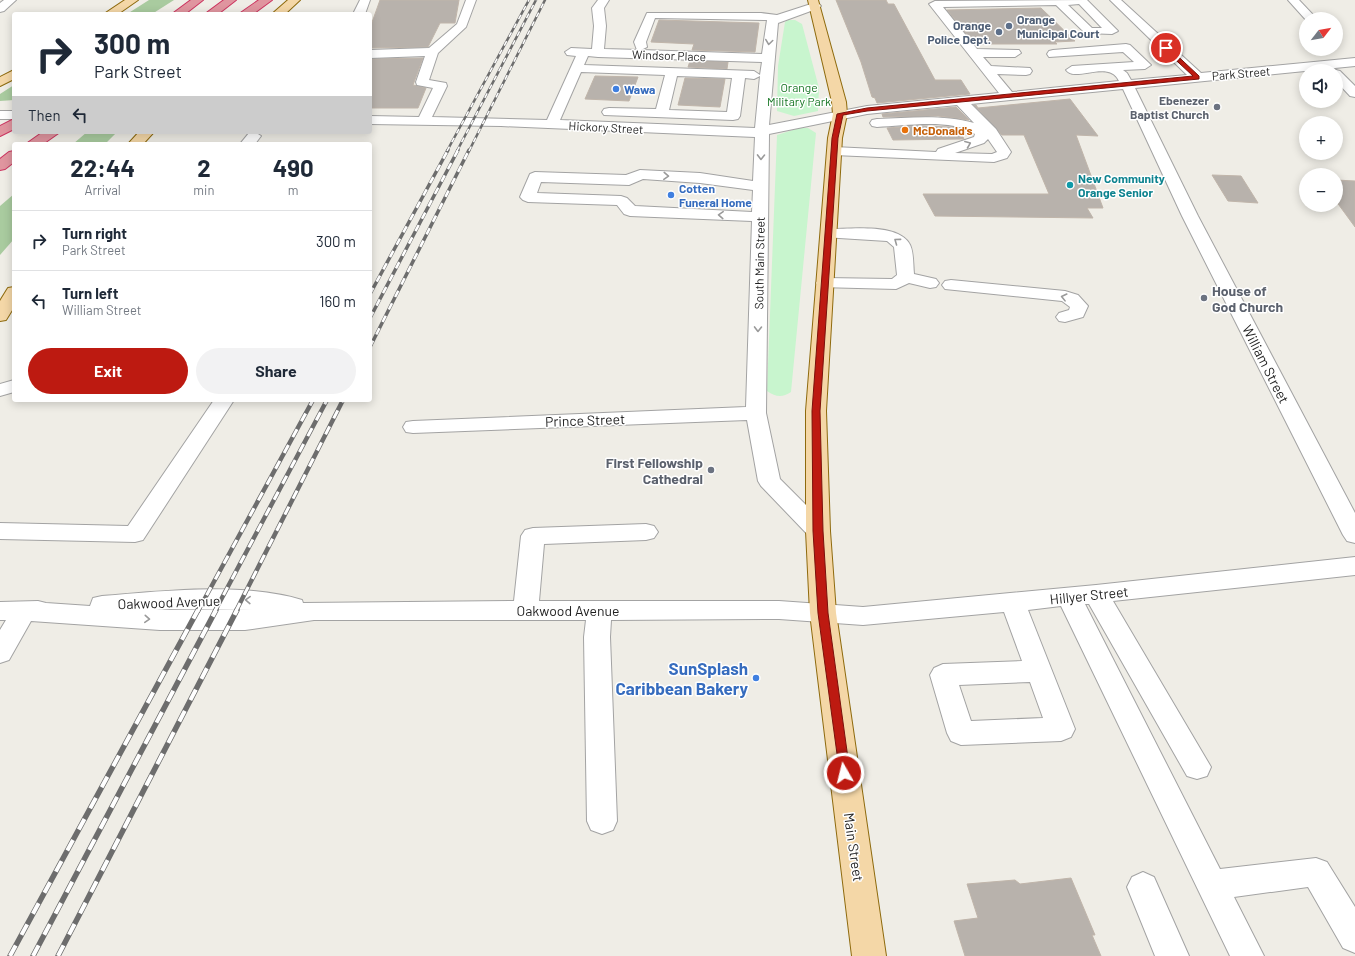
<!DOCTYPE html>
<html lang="en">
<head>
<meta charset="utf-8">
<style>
  body { margin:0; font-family:Barlow,sans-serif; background:#f2f2f3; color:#1f2937; height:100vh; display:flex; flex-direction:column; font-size:15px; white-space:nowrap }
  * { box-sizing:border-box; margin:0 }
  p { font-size:13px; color:#747a83 }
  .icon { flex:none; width:22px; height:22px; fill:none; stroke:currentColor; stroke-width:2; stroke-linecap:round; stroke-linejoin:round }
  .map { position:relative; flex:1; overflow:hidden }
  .sheet { position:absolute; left:12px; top:142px; width:360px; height:260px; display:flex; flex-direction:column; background:#fff; border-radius:4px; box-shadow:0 2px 10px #0003 }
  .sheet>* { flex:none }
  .guide { position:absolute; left:12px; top:12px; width:360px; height:122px; border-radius:4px; box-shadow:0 2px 10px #0003; background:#fff; color:#1f2937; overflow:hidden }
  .needle { width:26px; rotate:59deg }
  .controls { position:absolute; left:1299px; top:12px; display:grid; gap:8px }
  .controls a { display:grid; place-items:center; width:44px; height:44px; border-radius:50%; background:#fff; box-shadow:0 2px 10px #0003; font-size:20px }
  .pin { position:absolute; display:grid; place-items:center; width:34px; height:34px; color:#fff; margin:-17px; border:2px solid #fff; border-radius:50%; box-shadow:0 1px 4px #0007 }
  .me { position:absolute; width:44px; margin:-22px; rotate:352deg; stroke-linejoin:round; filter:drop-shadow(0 0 3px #0008) }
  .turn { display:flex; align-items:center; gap:14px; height:84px; padding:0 16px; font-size:18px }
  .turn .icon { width:52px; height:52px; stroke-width:2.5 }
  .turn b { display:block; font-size:28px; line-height:34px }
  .then { display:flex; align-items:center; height:38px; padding:0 16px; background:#0003; gap:8px; font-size:15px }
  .eta { display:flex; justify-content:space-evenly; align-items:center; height:68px; text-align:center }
  .eta b { font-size:24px; font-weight:700; line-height:28px }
  .cta { display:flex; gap:8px; margin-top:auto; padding:8px 16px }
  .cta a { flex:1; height:46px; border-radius:24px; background:#bd1a11; color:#fff; font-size:16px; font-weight:700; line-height:46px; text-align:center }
  .cta a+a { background:#f2f2f3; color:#1f2937 }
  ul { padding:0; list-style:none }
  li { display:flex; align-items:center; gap:12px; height:60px; padding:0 16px; border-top:1px solid #e0e1e3 }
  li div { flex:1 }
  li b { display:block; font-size:15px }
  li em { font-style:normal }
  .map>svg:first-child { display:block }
  .forest { fill:#a9cb9f }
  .park { fill:#c8f5ce }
  .building { fill:#b8b2ac; stroke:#c0b5aa }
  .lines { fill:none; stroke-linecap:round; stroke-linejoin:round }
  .minor-casing { stroke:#a3a3a3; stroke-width:2 }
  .major-casing { stroke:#8e6a0d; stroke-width:2 }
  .highway-casing { stroke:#cc3560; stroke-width:2 }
  .minor { fill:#fff; fill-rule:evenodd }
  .major { fill:#f4d7a7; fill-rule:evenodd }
  .highway { fill:#e0959f; fill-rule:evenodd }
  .rail-far3-casing { stroke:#6d6d6d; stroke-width:2.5 }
  .rail-far2-casing { stroke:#6d6d6d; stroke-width:3.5 }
  .rail-far1-casing { stroke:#6d6d6d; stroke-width:4.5 }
  .rail-casing { stroke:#6d6d6d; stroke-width:5.5 }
  .rail-far3 { stroke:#fff; stroke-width:1.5; stroke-dasharray:5; stroke-linecap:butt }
  .rail-far2 { stroke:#fff; stroke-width:2.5; stroke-dasharray:7; stroke-linecap:butt }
  .rail-far1 { stroke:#fff; stroke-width:3; stroke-dasharray:9; stroke-linecap:butt }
  .rail { stroke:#fff; stroke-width:4; stroke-dasharray:12; stroke-linecap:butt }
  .oneway { stroke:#9a9a9a }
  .route { fill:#bd1a11; stroke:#7b110b }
  .service-dot { fill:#5c6f8a; stroke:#fff; stroke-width:1.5 }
  .shop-dot { fill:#3f7fe0; stroke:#fff; stroke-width:1.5 }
  .worship-dot { fill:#6b7280; stroke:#fff; stroke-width:1.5 }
  .food-dot { fill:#e8710a; stroke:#fff; stroke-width:1.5 }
  .culture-dot { fill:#0f9aa8; stroke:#fff; stroke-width:1.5 }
  .labels { text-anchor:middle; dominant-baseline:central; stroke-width:3; stroke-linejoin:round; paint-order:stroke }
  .far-service-label { font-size:12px; font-weight:bold; fill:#4e5e75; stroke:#fff; text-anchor:start }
  .far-street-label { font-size:12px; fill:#1f1f1f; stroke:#fff }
  .far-park-label { font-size:12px; fill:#157522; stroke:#fff }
  .far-shop-label { font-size:12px; font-weight:bold; fill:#366cbe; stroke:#fff; text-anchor:start }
  .far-worship-label { font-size:12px; font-weight:bold; fill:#5b616d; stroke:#fff; text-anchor:end }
  .far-food-label { font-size:12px; font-weight:bold; fill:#c56008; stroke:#fff; text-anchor:start }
  .far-culture-label { font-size:12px; font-weight:bold; fill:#0d838f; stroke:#fff; text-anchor:start }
  .worship-label { font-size:14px; font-weight:bold; fill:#5b616d; stroke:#fff; text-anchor:start }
  .street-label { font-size:14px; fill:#1f1f1f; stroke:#fff }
  .near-shop-label { font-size:17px; font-weight:bold; fill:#366cbe; stroke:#fff; text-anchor:end }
</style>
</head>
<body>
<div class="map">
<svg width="1355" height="956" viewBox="0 0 1355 956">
  <rect width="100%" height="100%" fill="#efede6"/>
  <!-- forest -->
  <path class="forest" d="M149 0H174L152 14H127Z
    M14 85V100L0 101V94Z
    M87 132H117L105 144H73Z
    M14 194V239L0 255V206Z"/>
  <!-- park -->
  <path class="park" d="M788 20H795L802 24 819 88 818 111 794 116 777 111 778 66 785 22Z
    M799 128H808L816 133 791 392C782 398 776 397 767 391L777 135Z"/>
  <!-- building -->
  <path class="building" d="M380 0H459L455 23H440L428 47 370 48V28Z
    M836 0H886L888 4H894L935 80H961L970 94 877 103 875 98 872 97 861 62Z
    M1041 8 1075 41 1055 42 1057 44H975L947 10Z
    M659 20 759 23 755 52 692 50 694 44 651 42Z
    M423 58 413 85 426 88 418 108H370V59Z
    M690 61 728 62 727 69 688 67Z
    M595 76 638 77 629 101 585 99Z
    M685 78 725 79 720 107 678 105Z
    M1070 99 1098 136 1076 135 1103 208H1087L1093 218 935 216 923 194H1049L1024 135H1002L974 105H976L978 108Z
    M956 107 969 120 938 116 883 117 882 114Z
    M914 126 953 127 973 135H962L964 139H962L893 140 887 128Z
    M1212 175 1241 176 1258 203 1228 201Z
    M1336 180 1355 181V227L1336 201Z
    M1071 878 1095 935H1092L1101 956H965L954 921 978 918 967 884 1015 880 1020 884Z"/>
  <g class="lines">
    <!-- minor casing -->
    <g class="minor-casing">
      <path id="minor" d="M4 0H16L4 11 0 12V3Z
        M360 0H370L365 14H353Z
        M466 0H476L466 27 438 53 429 80 446 83 447 86 432 117 547 120 576 56 567 55 565 52 571 48 592 49 594 26 592 8 598 0H609L604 8 606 26 604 49 640 50H637L634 42 647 13H761L777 15 811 4H819L821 6 819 8 778 23 769 125 867 106 999 93 929 4 935 1 1087 0 1118 31 1112 34 1085 33 1056 5 943 7 977 49 1019 50 1021 53 1015 57H983L991 66 1030 68 1032 71 1030 74 1026 75 997 74 1012 92 1119 81C1109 59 1075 83 1066 70L1072 66 1134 62 1123 52 1049 57 1047 54 1049 51 1053 50 1126 44 1130 45 1151 65 1145 69 1123 70 1127 73 1131 80 1187 75 1110 0H1121L1201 73 1355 58V66L1135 88 1198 216 1355 513V543L1347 541 1343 535 1182 216 1123 89 971 104 996 129 1011 152 1007 158 994 162 834 155 829 154 827 151 829 148 834 147 936 152 938 149 974 137 975 134C951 118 905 126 877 127L872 126 870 123 872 120 877 119C909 118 943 114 974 123L957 105 867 114 769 134 766 413 780 479 826 525 830 531 826 537 818 539 810 537 761 486 758 481 747 420 413 433 406 432 403 427 406 422 413 421 746 407 752 221 630 216 624 214 617 205 528 202 523 200 520 197 530 174 535 172 626 175 640 170 700 173 753 181 755 137 501 126 370 124V116L419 117 433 88 417 85 416 82 425 56 370 58V50L429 48 457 24ZM1079 4 1102 28H1092L1068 5ZM655 18 767 20 762 54 641 50 647 47 646 42ZM588 56 598 57 762 62 760 75 754 71 584 65ZM581 72 665 75 656 109 609 108 604 109 602 112 604 115 733 120 738 119 740 116 745 78 754 79 760 76 755 128 560 120ZM677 76 732 78 727 112 669 110ZM988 139 997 152 992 154 955 153 984 143ZM643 179 700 183 753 190 752 212 635 206 627 198 621 196 537 193 541 182 629 185Z
        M1288 0H1299L1317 19 1306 20Z
        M1336 70 1340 71 1355 86V97L1350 96 1336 81V71H1333Z
        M0 111H14V119H0Z
        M255 132 261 136 255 144H240L249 133Z
        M829 229C850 229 896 223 909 243 914 250 913 265 914 274L936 279 939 283 936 287 930 288 909 283 896 289 819 287 816 283 819 279 825 278 892 279 897 275 894 247 887 241 823 237 821 234 823 231Z
        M951 280 1065 291 1078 295 1088 306 1083 317 1065 322 1059 321 1056 317 1059 313 1069 310 1070 307 1062 301 945 289 942 285 945 281Z
        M14 380V392L0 396V384Z
        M214 400H234L143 540 135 542 0 539V523L128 526Z
        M646 524 654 526 658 532 654 538 646 540 544 544 539 601H779L863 607 1096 585 1355 557V575L1113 601 1211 767 1207 776 1197 779 1187 776 1089 604H1085L1220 869 1316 858 1327 862 1355 907V953L1343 948 1308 887 1234 897 1264 956H1230L1061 606 1028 610 1075 729 1071 737 1061 741 961 745 951 741 947 733 930 675 934 668 943 664 1022 661 1004 612 863 625 779 619 611 620 610 637 617 821 613 830 602 834 591 830 587 821 584 637 586 620H314L245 630H160L31 621 9 660 0 663V630L6 620H0V602L38 601 46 603 90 606 93 598 102 596C163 591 243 582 302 600L303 603 514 601 521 536 525 530 533 528ZM170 609H253L156 610ZM1030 682 1043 718 971 721 959 685Z
        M1143 872 1154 877 1189 956H1155L1127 887 1132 877Z"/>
    </g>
    <!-- major casing -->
    <g class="major-casing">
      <path id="major" d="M125 0H138L118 14H104Z
        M288 0H300L285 14H272Z
        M808 0H818L846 102 847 114 842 138 826 411 830 531 836 613 886 956H852L810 613 806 531V411L828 138 833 114 832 102Z
        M14 70V79L0 86V77Z
        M139 132H154L143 144H128Z
        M14 287V307L6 320 0 321V301L8 288Z"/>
    </g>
    <!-- highway casing -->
    <g class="highway-casing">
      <path id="highway" d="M191 0H203L185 14H172Z
        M224 0H236L218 14H205Z
        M259 0H272L253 14H239Z
        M14 119V129L0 136V126Z
        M43 132H60L43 144H26Z
        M14 151V162L5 169 0 170V159L9 152Z"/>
    </g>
    <!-- minor -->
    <use href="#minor" class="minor"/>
    <!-- major -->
    <use href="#major" class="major"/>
    <!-- highway -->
    <use href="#highway" class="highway"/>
    <!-- rail-far3 casing -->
    <g class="rail-far3-casing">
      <path id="rail-far3" d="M447 151 529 0
        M457 151 536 0
        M469 151 545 0"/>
    </g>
    <!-- rail-far2 casing -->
    <g class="rail-far2-casing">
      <path id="rail-far2" d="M370 294 448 150
        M370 318 458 150
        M370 347 469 150"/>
    </g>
    <!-- rail-far1 casing -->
    <g class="rail-far1-casing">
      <path id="rail-far1" d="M198 611 313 400
        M215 611 327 400
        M236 611 343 400"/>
    </g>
    <!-- rail casing -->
    <g class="rail-casing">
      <path id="rail" d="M10 956 198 610
        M33 956 216 610
        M58 956 237 610"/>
    </g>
    <!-- rail-far3 -->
    <use href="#rail-far3" class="rail-far3"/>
    <!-- rail-far2 -->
    <use href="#rail-far2" class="rail-far2"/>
    <!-- rail-far1 -->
    <use href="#rail-far1" class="rail-far1"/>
    <!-- rail -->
    <use href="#rail" class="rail"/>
  </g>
  <!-- one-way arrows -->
  <defs><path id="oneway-chevron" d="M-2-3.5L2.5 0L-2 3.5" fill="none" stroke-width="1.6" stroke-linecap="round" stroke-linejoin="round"/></defs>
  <g class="oneway">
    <use href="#oneway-chevron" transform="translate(769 42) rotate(98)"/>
    <use href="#oneway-chevron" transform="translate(968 144) rotate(-22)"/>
    <use href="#oneway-chevron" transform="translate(761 157) rotate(91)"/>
    <use href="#oneway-chevron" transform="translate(666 176) rotate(3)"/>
    <use href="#oneway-chevron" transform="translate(721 215) rotate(-177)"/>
    <use href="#oneway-chevron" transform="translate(897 241) rotate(-144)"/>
    <use href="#oneway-chevron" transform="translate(1064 297) rotate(-166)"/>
    <use href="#oneway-chevron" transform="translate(758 329) rotate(91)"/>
    <use href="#oneway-chevron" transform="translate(248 600) rotate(-178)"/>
    <use href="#oneway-chevron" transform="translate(147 619) rotate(4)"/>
  </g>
  <!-- route -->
  <path class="route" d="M1164 47H1168L1199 76V79L867 111 843 115 838 138 820 411 823 531 828 613 850 773 848 776 844 778 840 776 818 613 813 531 812 411 832 138 837 114 867 108 1193 76 1164 49Z"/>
  <!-- markers -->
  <g class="service-dot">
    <circle cx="1009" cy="26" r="4"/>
    <circle cx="999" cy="32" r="4"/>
  </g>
  <g class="shop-dot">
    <circle cx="616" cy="89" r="4"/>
    <circle cx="671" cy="195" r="4"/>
    <circle cx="756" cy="678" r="4"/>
  </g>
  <g class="worship-dot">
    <circle cx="1217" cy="107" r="4"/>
    <circle cx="1204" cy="298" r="4"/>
    <circle cx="711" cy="470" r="4"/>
  </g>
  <circle class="food-dot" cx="905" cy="130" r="4"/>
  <circle class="culture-dot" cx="1070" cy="185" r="4"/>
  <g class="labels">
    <!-- far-service labels -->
    <g class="far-service-label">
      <text x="1017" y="19">Orange<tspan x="1017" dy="14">Municipal Court</tspan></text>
      <text x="991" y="25" text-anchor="end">Orange<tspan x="991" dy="14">Police Dept.</tspan></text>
    </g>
    <!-- far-street labels -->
    <g class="far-street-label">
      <text transform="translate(669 55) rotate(2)">Windsor Place</text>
      <text transform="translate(1241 73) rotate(-5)">Park Street</text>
      <text transform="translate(606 127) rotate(3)">Hickory Street</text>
      <text transform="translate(759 263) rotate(-89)">South Main Street</text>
    </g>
    <!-- far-park labels -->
    <g class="far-park-label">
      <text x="799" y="87">Orange<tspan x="799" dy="14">Military Park</tspan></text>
    </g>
    <!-- far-shop labels -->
    <g class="far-shop-label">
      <text x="624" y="89">Wawa</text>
      <text x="679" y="188">Cotten<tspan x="679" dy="14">Funeral Home</tspan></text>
    </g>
    <!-- far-worship labels -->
    <g class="far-worship-label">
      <text x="1209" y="100">Ebenezer<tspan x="1209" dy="14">Baptist Church</tspan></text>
    </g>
    <!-- far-food labels -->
    <g class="far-food-label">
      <text x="913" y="130">McDonald's</text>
    </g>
    <!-- far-culture labels -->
    <g class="far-culture-label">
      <text x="1078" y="178">New Community<tspan x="1078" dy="14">Orange Senior</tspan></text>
    </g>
    <!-- worship labels -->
    <g class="worship-label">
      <text x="1212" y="290">House of<tspan x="1212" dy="16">God Church</tspan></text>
      <text x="703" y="462" text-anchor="end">First Fellowship<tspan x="703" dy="16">Cathedral</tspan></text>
    </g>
    <!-- street labels -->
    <g class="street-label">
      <text transform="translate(1266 364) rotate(63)">William Street</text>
      <text transform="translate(585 420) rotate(-2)">Prince Street</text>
      <text transform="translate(1089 595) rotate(-6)">Hillyer Street</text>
      <text transform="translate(169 602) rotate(-2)">Oakwood Avenue</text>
      <text x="568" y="610">Oakwood Avenue</text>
      <text transform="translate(854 847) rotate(82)">Main Street</text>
    </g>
    <!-- near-shop labels -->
    <g class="near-shop-label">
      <text x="748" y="668">SunSplash<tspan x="748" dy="20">Caribbean Bakery</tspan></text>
    </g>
  </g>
</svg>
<div class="controls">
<a><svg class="needle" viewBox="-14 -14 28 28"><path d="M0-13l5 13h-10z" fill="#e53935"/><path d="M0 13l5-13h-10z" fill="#747a83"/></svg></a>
<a><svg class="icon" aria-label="sound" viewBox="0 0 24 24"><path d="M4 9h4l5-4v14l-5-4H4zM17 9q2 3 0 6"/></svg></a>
<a>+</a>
<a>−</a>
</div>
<div class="pin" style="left:1166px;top:48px;background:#d93025"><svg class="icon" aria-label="arrive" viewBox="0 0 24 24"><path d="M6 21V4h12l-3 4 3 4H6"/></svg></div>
<svg class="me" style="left:844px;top:773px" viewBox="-20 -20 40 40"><circle r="17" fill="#bd1a11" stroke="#fff" stroke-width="3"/><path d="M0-11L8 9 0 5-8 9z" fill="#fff"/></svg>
<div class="guide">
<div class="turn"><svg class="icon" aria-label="right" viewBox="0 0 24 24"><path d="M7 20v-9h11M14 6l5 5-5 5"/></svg><div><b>300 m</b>Park Street</div></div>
<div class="then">Then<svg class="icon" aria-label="left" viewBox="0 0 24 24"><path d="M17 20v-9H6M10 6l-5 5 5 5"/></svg></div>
</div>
<section class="sheet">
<div class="eta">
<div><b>22:44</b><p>Arrival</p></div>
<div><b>2</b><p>min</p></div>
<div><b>490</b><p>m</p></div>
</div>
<ul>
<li><svg class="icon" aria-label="right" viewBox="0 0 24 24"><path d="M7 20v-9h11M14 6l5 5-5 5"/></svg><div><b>Turn right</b><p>Park Street</p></div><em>300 m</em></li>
<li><svg class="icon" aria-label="left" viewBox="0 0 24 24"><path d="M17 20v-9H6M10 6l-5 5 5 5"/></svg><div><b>Turn left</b><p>William Street</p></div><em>160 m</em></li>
</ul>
<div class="cta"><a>Exit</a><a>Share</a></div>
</section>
</div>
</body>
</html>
